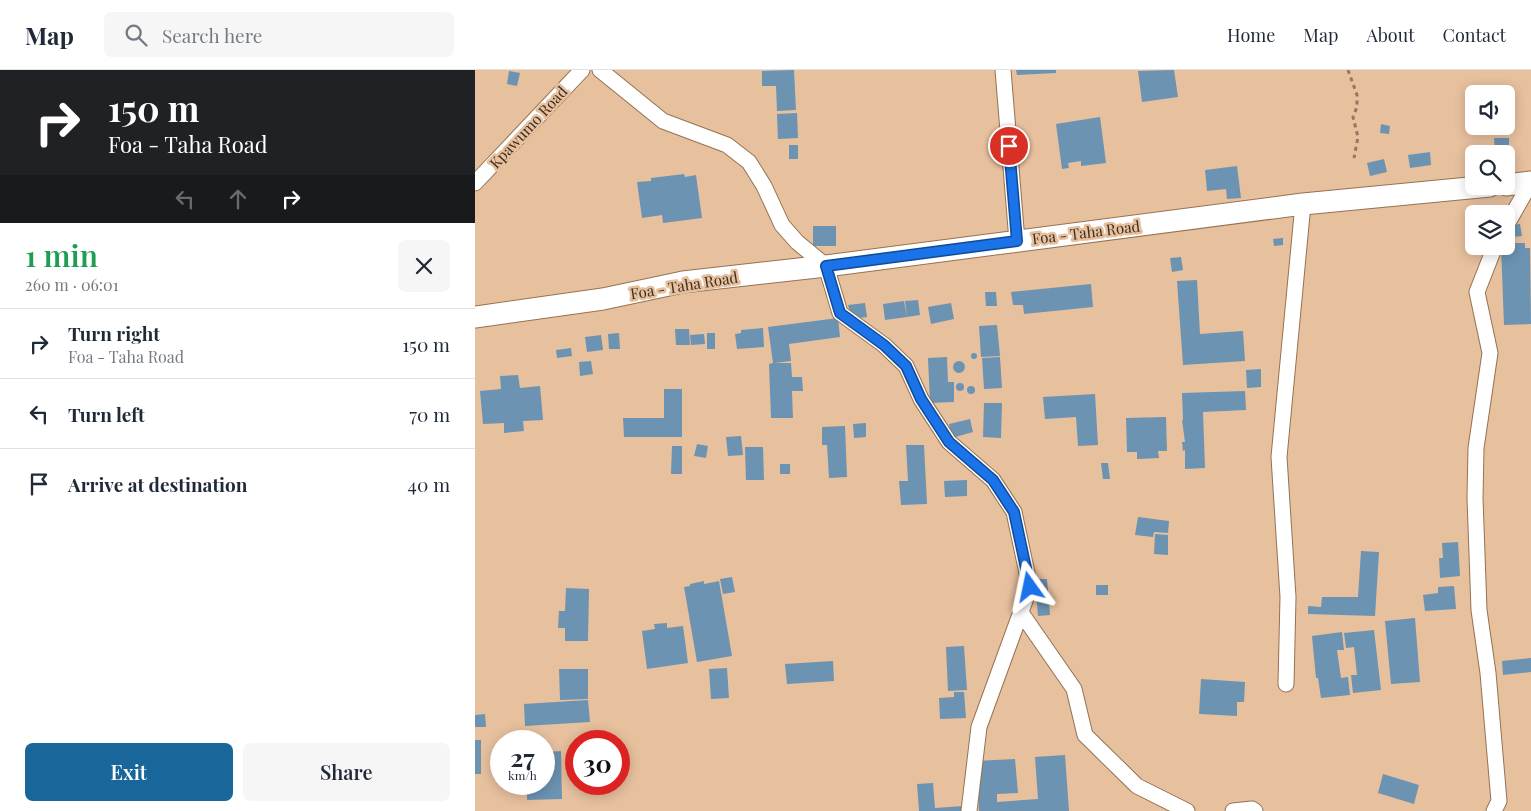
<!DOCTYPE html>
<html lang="en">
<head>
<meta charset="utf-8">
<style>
  body { margin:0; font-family:"Playfair Display",serif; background:#f6f6f7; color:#1f2937; height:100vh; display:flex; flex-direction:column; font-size:19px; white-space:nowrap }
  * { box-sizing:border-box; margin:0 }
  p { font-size:16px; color:#747a83 }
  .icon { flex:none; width:28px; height:28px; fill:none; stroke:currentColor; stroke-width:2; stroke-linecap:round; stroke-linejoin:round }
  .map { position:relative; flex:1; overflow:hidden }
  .drawer { display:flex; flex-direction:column; background:#fff; width:475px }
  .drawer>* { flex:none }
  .top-card { background:#202124; color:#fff; overflow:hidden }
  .fabs { position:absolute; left:990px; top:15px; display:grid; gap:10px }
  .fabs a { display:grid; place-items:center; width:50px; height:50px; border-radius:8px; background:#fff; box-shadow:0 2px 12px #0003; font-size:25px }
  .speed { position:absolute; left:15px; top:660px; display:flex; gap:10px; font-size:25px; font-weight:700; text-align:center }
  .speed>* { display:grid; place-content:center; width:65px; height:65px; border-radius:50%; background:#fff; box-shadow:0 2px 12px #0003; line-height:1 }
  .speed small { font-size:12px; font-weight:400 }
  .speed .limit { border:8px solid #d22; background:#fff; color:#111 }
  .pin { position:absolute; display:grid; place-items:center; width:42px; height:42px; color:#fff; margin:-21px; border:2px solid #fff; border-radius:50%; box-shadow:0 1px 5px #0007 }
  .me { position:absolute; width:55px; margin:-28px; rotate:348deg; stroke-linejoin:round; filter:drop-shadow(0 0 4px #0008) }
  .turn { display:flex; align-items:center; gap:18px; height:105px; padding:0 25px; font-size:22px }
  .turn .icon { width:65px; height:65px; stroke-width:2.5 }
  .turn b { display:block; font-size:35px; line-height:42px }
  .lanes { display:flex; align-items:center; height:48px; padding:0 25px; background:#0003; justify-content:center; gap:25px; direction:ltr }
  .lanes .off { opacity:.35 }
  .round { display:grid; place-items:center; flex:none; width:52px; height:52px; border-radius:8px; background:#f6f6f7 }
  .overview { display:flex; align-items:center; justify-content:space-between; height:85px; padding:0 25px }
  h1 { font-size:30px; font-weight:600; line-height:38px; color:#1e9e55 }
  .primary-button { display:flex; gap:10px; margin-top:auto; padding:10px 25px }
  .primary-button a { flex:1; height:58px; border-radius:8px; background:#19679a; color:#fff; font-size:20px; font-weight:600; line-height:58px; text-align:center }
  .primary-button a+a { background:#f6f6f7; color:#1f2937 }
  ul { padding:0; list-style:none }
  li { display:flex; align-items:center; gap:15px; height:70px; padding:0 25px; border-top:1px solid #e0e1e3 }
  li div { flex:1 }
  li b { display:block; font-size:19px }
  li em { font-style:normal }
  header { display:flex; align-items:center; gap:30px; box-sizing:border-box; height:70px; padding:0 25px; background:#fff; border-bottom:1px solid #e0e1e3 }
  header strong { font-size:24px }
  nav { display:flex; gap:28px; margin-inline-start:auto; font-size:18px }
  .search { width:350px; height:45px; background:#f6f6f7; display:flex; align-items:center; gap:12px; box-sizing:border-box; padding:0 18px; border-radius:8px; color:#747a83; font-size:19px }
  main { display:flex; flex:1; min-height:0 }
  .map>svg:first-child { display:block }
  .building { fill:#6c93b2 }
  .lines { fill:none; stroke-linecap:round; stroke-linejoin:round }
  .street-casing { stroke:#957252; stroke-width:17 }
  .secondary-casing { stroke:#957252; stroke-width:23 }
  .path { stroke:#937760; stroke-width:3; stroke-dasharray:4 4; stroke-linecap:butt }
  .street { stroke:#fff; stroke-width:15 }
  .secondary { stroke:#fff; stroke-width:21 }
  .route-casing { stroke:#114b97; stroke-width:12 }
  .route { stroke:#1a73e8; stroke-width:9 }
  .labels { text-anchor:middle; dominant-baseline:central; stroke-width:5; stroke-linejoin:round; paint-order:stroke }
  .street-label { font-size:15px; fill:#3c2d20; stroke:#e7c09e }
</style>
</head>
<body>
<header>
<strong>Map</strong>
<div class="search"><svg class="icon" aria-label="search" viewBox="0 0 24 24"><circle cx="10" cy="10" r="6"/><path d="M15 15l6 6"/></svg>Search here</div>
<nav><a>Home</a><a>Map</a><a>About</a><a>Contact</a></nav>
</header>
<main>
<section class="drawer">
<div class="top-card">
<div class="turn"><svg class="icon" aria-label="right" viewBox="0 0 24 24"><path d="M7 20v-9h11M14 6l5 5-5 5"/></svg><div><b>150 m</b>Foa - Taha Road</div></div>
<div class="lanes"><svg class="icon off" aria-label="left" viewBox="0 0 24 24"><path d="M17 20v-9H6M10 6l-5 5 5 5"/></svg><svg class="icon off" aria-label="ahead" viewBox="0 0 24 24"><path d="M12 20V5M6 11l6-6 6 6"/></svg><svg class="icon" aria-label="right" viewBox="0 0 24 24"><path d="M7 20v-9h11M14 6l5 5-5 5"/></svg></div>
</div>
<div class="overview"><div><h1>1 min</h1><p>260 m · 06:01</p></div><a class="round"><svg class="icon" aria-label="close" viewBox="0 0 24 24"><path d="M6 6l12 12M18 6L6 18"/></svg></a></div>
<ul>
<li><svg class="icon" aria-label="right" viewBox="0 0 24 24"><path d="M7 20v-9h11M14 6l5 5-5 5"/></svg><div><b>Turn right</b><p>Foa - Taha Road</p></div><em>150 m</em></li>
<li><svg class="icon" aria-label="left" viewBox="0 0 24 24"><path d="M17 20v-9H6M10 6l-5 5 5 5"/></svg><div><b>Turn left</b></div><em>70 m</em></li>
<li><svg class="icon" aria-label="arrive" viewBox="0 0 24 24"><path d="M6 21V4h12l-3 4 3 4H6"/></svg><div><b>Arrive at destination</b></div><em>40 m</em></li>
</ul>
<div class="primary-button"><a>Exit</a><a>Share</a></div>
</section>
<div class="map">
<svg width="1056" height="741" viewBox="0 0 1056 741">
  <rect width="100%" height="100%" fill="#e7c09e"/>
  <!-- building -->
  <path class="building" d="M319 0 321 40 302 41 301 16H287V1Z
    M541 0H581V3L542 5Z
    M699 0 703 27 667 32 663 1Z
    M34 1 45 3 42 16 32 14Z
    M322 43 323 68 303 69 302 44Z
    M625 47 631 93 606 96V91L593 93 594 98 587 99 581 54Z
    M906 54 915 56 914 64 905 63Z
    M1019 68H1034V82H1020Z
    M314 75H323V89H314Z
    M955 82 956 95 935 98 933 85Z
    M909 89 912 102 895 106 892 93Z
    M762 96 766 128 752 129 751 119 732 121 730 100Z
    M209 104 210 107 221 105 227 148 188 153 187 145 167 148 162 112 176 111V108Z
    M1045 154 1047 166 1038 167 1036 155Z
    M338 156H361V176H338Z
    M808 168V175L799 176 798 169Z
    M1031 173H1050V178H1055L1056 254 1029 255 1026 176H1031Z
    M706 187 708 200 697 202 695 188Z
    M722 210 725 264 768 261 770 291 708 295 702 211Z
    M616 214 618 237 549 244 548 235H538L536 222Z
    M510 222H521L522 236H511Z
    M443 230 445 245 432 247 430 231Z
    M429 231 432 247 410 250 408 234Z
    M390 233 392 247 377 249 373 235Z
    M476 233 479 249 456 254 453 237Z
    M363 248 365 267 314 274 316 291 300 293H316L317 307H327L328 321H317L318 348H296L294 294 298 293 293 257Z
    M522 255 525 286 506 287 504 256Z
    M288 258 289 277 262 279 260 264 266 263V260Z
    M200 259H214L215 275H201Z
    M144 263 145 279H134L133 264Z
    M232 263H240V279H232Z
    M229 264 230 274 216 275 215 265Z
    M126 265 128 280 112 282 110 267Z
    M96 278 97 286 82 288 81 280Z
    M496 286a3 3 0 1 1 6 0a3 3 0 1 1-6 0Z
    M472 287 473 312H479V332L455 333 453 288Z
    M525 287 527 318 509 319 507 288Z
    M116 291 118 304 105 306 104 292Z
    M478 297a6 6 0 1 1 12 0a6 6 0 1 1-12 0Z
    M786 299V317L772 318 771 300Z
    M43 305 45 318 65 316 68 350 48 351 49 361 29 363V353L8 354 5 321 26 319 25 306Z
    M481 317a4 4 0 1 1 8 0a4 4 0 1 1-8 0Z
    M492 320a4 4 0 1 1 8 0a4 4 0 1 1-8 0Z
    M189 319H207V367H149L148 348H189Z
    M770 321 771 340 728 342 730 398 710 399V380L708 381 707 372H710L707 350H708L707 323Z
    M620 324 623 375 603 376 601 347 570 349 568 327Z
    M509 333H527L526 368 508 367Z
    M691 347 692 381H683L684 388 662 389V382H652L651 348Z
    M495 349 498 362 477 368 474 354Z
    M391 353V367L379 368 378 354Z
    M370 356 372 407 354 408 352 375H347V357Z
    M266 366 268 385 253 386 251 367Z
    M222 374 233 376 231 388 219 386Z
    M431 375H449L452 434 426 435 424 411H433Z
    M197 376H207V404H196Z
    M270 377H288L289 410H271Z
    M626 393H633L635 409H628Z
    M305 394H315V404H305Z
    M492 410V426L470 427 469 411Z
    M663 447 694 451 693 463 679 462 678 467 660 465Z
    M680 464 693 465V485L679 484Z
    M983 472 985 506 965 508 964 488H968L967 473Z
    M886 481 904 482 900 546 833 544V536L846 537 847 527H883Z
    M257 507 260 522 248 524 245 509Z
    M560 509H572L575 545 563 546Z
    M229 511V514L244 511 257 586 222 592 209 517 215 516V514Z
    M621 515H633V525H621Z
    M979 516 981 539 950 541 948 525 963 523V517Z
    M91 518 114 519 113 571H90V558H83L84 541H90Z
    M940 548 945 612 916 614 910 551Z
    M192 553V558L208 556 213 593 172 599 167 561 180 559 179 554Z
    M899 560 906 620 878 623 876 605H882L879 577 871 578 869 563Z
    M867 562 869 580H862L866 608 873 607 875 625 846 628 843 608H841L837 566Z
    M489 576 492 620 473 621 471 577Z
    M1056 588V602L1028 605 1027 591Z
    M358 591 359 611 312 614 310 594Z
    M252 598 254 628 236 629 234 599Z
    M84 599H113V629L85 630Z
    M726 609 770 612 769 632H762V646L724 644Z
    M479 622H489L491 648 465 649 464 628 479 627Z
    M113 630 115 652 50 656 49 634Z
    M10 644 11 657H0V645Z
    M0 670H6V704H0Z
    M86 681 87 729 52 730V714H69V682Z
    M590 685 594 741H504L501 691 540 689 543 723 522 724V732L563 729 560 687Z
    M908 704 944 715 939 734 903 723Z
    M458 713 460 738 488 736V741H444L442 714Z"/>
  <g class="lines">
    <!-- street casing -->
    <g class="street-casing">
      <path id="street" d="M125 0 188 51 252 75 274 92 289 116 307 155 322 172 351 196 365 243 409 275 431 296 446 329 474 372 518 410 539 442 555 517 504 657 494 741
        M528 0 542 171
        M0 113 107 0
        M1031 156 1056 112
        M547 544 599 619 610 665 662 716 712 741
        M811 614 813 527 804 387 828 134
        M758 741 777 739 780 741
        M1019 741 1024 731 1013 603 1004 540 1000 428 1001 378 1015 283 1002 222 1020 176"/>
    </g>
    <!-- secondary casing -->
    <g class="secondary-casing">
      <path id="secondary" d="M1031 115 1056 112
        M0 247 128 229 208 212 351 196 828 134 1015 116"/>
    </g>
    <!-- path -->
    <path class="path" d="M873 0 882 25V37L878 47 883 67 879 88"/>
    <!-- street -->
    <use href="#street" class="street"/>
    <!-- secondary -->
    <use href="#secondary" class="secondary"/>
  </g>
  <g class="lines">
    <!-- route casing -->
    <g class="route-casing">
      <path id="route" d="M534 76 542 171 351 196 365 243 409 275 431 296 446 329 474 372 518 410 539 442 555 517"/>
    </g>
    <!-- route -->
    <use href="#route" class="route"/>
  </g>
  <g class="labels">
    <!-- street labels -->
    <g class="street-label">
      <text transform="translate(53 57) rotate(-47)">Kpawumo Road</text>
      <text transform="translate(611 162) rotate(-7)">Foa - Taha Road</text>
      <text transform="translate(209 215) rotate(-9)">Foa - Taha Road</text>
    </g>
  </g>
</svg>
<div class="fabs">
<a><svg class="icon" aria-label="sound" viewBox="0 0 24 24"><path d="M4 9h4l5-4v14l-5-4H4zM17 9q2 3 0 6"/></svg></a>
<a><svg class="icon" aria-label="search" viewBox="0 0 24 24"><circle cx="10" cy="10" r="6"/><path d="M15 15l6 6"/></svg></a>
<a><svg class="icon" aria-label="layers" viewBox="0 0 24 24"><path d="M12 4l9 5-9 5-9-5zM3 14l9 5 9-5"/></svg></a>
</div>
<div class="speed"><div>27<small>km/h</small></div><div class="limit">30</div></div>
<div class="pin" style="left:534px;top:76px;background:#d93025"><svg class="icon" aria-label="arrive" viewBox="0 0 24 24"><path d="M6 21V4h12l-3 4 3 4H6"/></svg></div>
<svg class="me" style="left:555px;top:517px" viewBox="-20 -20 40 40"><path d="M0-17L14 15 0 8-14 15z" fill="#1a73e8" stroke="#fff" stroke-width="4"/></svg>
</div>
</main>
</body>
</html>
